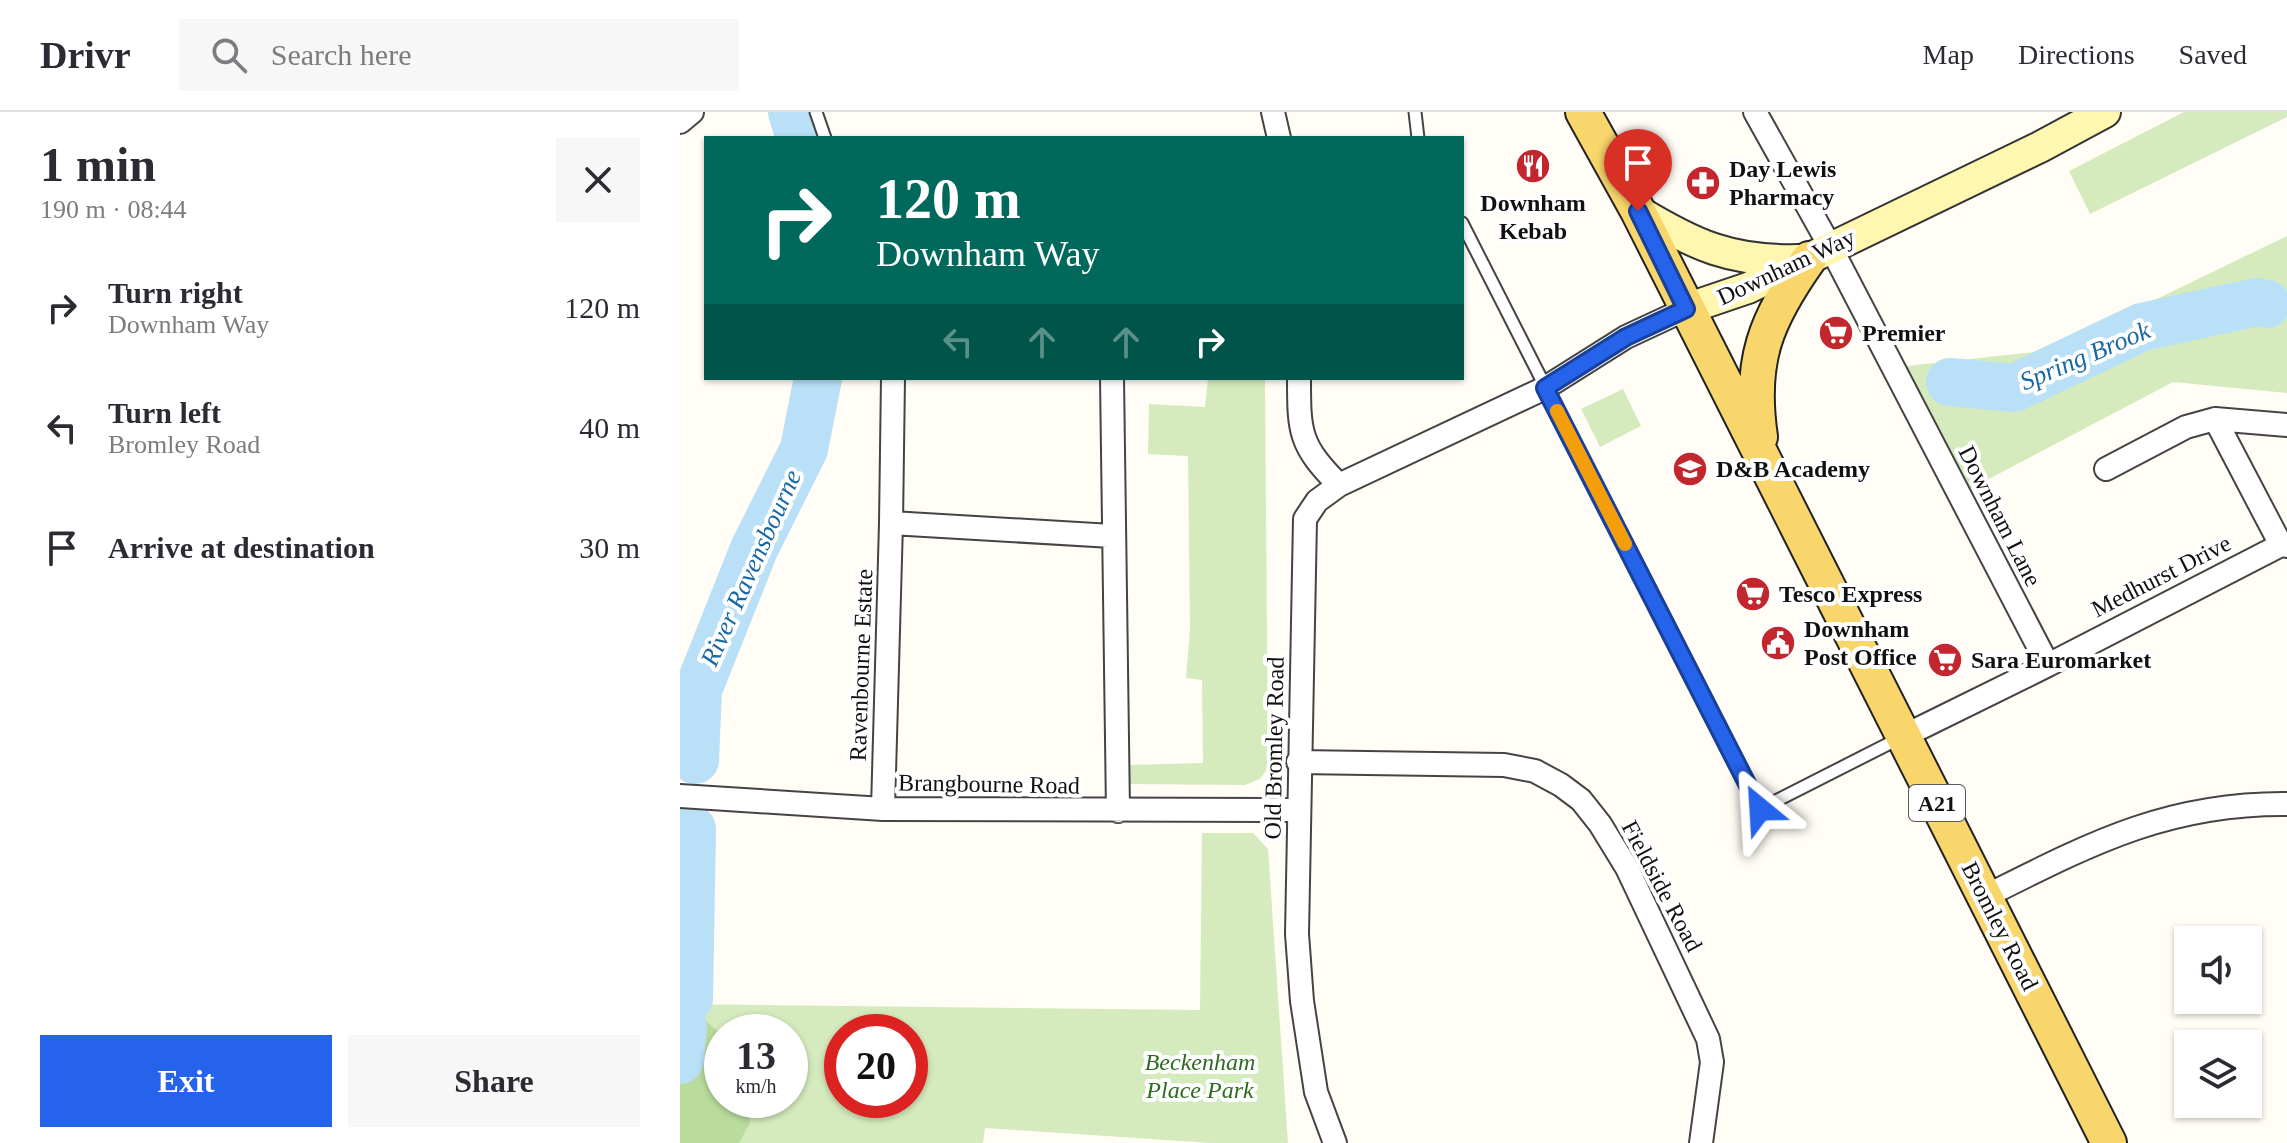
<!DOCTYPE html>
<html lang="en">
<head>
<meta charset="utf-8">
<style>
  body { margin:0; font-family:Georgia,serif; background:#f7f7f7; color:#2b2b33; height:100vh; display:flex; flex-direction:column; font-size:30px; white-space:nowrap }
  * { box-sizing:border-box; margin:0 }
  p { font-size:26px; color:#7c7c81 }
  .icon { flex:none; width:44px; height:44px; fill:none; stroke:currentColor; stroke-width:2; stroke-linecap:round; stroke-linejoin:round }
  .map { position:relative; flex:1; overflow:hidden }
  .drawer { display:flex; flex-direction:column; background:#fff; width:680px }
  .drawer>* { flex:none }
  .hud { position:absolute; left:24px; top:24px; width:760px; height:244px; border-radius:0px; box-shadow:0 2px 6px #0004; background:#00695c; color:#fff; overflow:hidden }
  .buttons { position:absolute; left:1494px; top:814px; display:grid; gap:16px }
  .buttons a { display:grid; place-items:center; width:88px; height:88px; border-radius:0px; background:#fff; box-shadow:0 2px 6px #0004; font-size:40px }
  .speed { position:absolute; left:24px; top:902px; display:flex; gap:16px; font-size:40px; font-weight:700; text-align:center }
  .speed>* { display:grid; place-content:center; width:104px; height:104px; border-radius:50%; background:#fff; box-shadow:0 2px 6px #0004; line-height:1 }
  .speed small { font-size:20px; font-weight:400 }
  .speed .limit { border:12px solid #d22; background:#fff; color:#111 }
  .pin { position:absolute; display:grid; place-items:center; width:68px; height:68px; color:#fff; margin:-82px -34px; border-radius:50% 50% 50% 0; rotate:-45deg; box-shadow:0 0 8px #0007 }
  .pin .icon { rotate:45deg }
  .me { position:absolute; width:88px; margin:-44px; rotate:333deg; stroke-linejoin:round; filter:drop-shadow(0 0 6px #0008) }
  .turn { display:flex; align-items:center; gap:28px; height:168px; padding:0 40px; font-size:36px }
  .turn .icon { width:104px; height:104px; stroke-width:2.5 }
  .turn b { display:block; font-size:56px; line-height:68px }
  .lanes { display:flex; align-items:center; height:76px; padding:0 40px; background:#0003; justify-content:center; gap:40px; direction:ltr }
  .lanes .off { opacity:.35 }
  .round { display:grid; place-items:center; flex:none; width:84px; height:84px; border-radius:0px; background:#f7f7f7 }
  .headline { display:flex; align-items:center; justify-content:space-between; height:136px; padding:0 40px }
  h1 { font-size:48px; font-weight:700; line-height:60px }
  .cta { display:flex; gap:16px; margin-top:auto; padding:16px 40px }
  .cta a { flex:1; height:92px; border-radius:0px; background:#2563eb; color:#fff; font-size:32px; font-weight:700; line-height:92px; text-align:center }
  .cta a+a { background:#f7f7f7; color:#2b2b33 }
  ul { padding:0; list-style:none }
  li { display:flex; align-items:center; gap:24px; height:120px; padding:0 40px }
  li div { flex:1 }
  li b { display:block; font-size:30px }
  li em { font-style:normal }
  header { display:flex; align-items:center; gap:48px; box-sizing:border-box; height:112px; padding:0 40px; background:#fff; border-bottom:2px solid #e1e1e2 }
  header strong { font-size:38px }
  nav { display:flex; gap:44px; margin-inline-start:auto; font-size:28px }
  .search { width:560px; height:72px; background:#f7f7f7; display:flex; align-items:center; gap:20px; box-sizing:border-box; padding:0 28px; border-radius:0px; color:#7c7c81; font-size:30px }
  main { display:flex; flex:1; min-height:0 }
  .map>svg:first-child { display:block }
  .green { fill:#d5ebbd; fill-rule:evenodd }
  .forest { fill:#b9dc9c }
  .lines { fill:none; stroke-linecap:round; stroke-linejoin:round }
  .river { stroke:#b9e0f7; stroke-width:48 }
  .lane-casing { stroke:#444; stroke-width:15 }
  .street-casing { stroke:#444; stroke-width:26 }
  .secondary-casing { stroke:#333; stroke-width:34 }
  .primary-casing { stroke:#222; stroke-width:38 }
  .lane { stroke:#fff; stroke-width:11 }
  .street { stroke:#fff; stroke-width:22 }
  .secondary { stroke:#fff6b0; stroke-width:30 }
  .primary { stroke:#f9d66b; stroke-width:34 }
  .route-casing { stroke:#184099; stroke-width:20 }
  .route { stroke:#2563eb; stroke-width:14 }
  .slow { stroke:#f59e0b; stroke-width:14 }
  .labels { text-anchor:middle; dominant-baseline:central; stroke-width:8; stroke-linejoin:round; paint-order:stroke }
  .shield { fill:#fff; stroke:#585858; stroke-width:2 }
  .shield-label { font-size:22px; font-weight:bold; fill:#111 }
  .poi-label { font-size:24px; font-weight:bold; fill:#111; stroke:#fff; text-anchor:start }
  .street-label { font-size:24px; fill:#111; stroke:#fff }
  .park-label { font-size:24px; font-style:italic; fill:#2f6b1f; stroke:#fff }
  .water-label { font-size:26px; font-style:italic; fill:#1768a6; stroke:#fff }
</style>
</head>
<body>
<header>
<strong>Drivr</strong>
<div class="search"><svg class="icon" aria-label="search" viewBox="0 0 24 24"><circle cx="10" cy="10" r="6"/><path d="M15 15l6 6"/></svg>Search here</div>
<nav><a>Map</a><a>Directions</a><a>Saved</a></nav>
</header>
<main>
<section class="drawer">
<div class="headline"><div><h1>1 min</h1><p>190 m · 08:44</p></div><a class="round"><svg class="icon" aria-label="close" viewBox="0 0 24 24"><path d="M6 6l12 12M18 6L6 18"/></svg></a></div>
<ul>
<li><svg class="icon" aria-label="right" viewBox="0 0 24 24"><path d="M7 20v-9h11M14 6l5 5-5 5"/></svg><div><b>Turn right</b><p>Downham Way</p></div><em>120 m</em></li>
<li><svg class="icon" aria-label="left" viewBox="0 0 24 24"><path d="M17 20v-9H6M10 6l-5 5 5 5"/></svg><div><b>Turn left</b><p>Bromley Road</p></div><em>40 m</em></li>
<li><svg class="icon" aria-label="arrive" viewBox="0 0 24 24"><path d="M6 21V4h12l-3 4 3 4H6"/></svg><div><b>Arrive at destination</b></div><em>30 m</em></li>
</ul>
<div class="cta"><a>Exit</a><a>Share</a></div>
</section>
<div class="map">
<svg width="1607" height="1031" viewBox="0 0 1607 1031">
  <rect width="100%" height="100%" fill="#fffdf5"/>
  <!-- green -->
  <path class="green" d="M1504 0H1607V5L1410 102 1389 59Z
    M1607 124V281L1493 270 1284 380 1218 255 1371 238Z
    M528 266H585L588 656 580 667 565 673 449 672V653L523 651 522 568 506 566 510 517 508 344 468 342 469 292 525 295Z
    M943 277 961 314 920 335 901 297Z
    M522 721H573L588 737 608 1031H531L305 1016 303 1031H0V892L520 898ZM42 920H110V988H42ZM162 920H230V988H162Z"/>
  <!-- forest -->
  <path class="forest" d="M0 909H26L42 923V988H67L70 1011 59 1031H0Z"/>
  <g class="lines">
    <!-- river -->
    <path class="river" d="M112 0 120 26
      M1270 270 1334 276 1462 215 1577 190 1587 192
      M15 648 18 578 74 437 124 337 138 266
      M9 887 12 717
      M0 948 3 914"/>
    <!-- lane casing -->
    <g class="lane-casing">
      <path id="lane" d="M136 0 145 26
        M735 0 738 26
        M782 111 1080 697 1222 625"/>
    </g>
    <!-- street casing -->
    <g class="street-casing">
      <path id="street" d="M593 0 599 26
        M1075 0 1151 136 1368 553 1222 625
        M0 10 12 0
        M213 266 211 411 432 424
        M432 266 438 699
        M619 266C619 320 619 333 659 373
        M1535 307 1601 433
        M1426 357 1506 315 1535 307 1607 313
        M1368 553 1601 433 1607 434
        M618 650 824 653 855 659 881 673 901 688 920 712 947 756 1028 927 1032 950 1021 1031
        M0 684 203 697 618 698
        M203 697 211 411
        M1306 784C1410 732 1487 691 1607 692
        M655 1031 636 980 622 889 617 822 625 407 637 389 659 373 865 276 946 225 1006 197"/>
    </g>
    <!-- secondary casing -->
    <g class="secondary-casing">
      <path id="secondary" d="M958 99C1014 133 1051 150 1119 148
        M1006 197 1068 176 1360 35 1425 0"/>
    </g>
    <!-- primary casing -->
    <g class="primary-casing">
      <path id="primary" d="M903 0 958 99 1429 1031
        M1080 325C1069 249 1085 209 1129 147"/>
    </g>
    <!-- lane -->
    <use href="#lane" class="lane"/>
    <!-- street -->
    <use href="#street" class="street"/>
    <!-- secondary -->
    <use href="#secondary" class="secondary"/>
    <!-- primary -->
    <use href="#primary" class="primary"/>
  </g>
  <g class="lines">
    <!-- route casing -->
    <g class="route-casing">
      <path id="route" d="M958 99 1006 197 946 225 865 276 1080 697"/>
    </g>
    <!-- route -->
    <use href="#route" class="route"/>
    <!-- slow -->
    <path class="slow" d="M877 299 945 432"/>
  </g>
  <!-- icons -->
  <defs>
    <g id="restaurant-disc" transform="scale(1.8)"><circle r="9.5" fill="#c4262e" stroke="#fff"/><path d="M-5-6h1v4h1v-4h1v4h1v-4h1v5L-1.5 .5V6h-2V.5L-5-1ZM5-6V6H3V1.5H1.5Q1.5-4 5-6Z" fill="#fff"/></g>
    <g id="pharmacy-disc" transform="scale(1.8)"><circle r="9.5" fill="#c4262e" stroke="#fff"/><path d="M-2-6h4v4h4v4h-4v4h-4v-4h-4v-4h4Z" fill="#fff"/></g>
    <g id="supermarket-disc" transform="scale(1.8)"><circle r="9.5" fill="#c4262e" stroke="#fff"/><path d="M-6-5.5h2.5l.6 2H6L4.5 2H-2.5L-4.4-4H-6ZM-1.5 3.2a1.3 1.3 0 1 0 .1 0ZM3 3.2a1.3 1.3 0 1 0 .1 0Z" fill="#fff"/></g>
    <g id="university-disc" transform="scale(1.8)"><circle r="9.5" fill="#c4262e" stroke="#fff"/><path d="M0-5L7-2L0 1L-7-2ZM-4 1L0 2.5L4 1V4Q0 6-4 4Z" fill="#fff"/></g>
    <g id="civic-disc" transform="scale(1.8)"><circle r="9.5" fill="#c4262e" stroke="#fff"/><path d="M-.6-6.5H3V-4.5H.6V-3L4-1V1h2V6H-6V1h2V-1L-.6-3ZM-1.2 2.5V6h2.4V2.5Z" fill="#fff"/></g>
  </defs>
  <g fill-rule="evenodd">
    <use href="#restaurant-disc" x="853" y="54"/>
    <use href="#pharmacy-disc" x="1023" y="71"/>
    <use href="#supermarket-disc" x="1156" y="221"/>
    <use href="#university-disc" x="1010" y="357"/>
    <use href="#supermarket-disc" x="1073" y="482"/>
    <use href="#civic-disc" x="1098" y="531"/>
    <use href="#supermarket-disc" x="1265" y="548"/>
  </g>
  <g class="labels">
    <!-- shield labels -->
    <rect class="shield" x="1229" y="673" width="56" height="36" rx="6"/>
    <g class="shield-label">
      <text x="1257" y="691">A21</text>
    </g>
    <!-- poi labels -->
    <g class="poi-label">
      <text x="1049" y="57">Day Lewis<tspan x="1049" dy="28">Pharmacy</tspan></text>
      <text x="853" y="91" text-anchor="middle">Downham<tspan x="853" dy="28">Kebab</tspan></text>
      <text x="1182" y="221">Premier</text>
      <text x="1036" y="357">D&amp;B Academy</text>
      <text x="1099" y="482">Tesco Express</text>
      <text x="1124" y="517">Downham<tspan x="1124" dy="28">Post Office</tspan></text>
      <text x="1291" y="548">Sara Euromarket</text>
    </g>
    <!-- street labels -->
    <g class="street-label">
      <text transform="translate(1106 155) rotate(-25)">Downham Way</text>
      <text transform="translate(1320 404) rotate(63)">Downham Lane</text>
      <text transform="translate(1481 464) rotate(-27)">Medhurst Drive</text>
      <text transform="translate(181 553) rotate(-88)">Ravenbourne Estate</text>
      <text transform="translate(594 636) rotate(-89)">Old Bromley Road</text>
      <text transform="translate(309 672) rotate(1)">Brangbourne Road</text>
      <text transform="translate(982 774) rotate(62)">Fieldside Road</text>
      <text transform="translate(1320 814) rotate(63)">Bromley Road</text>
    </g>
    <!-- park labels -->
    <g class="park-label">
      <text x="520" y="950">Beckenham<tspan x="520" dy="28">Place Park</tspan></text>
    </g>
    <!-- water labels -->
    <g class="water-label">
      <text transform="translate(1405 244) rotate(-23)">Spring Brook</text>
      <text transform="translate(71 456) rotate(-66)">River Ravensbourne</text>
    </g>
  </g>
</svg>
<div class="buttons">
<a><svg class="icon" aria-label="sound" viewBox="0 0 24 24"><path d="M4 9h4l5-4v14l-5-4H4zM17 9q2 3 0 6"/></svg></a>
<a><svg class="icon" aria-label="layers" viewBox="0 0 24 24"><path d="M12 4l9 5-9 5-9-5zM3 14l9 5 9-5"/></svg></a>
</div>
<div class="speed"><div>13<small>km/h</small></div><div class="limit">20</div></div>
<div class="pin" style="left:958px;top:99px;background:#d93025"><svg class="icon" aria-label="arrive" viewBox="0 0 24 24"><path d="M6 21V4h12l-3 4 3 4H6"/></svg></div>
<svg class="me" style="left:1080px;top:697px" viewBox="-20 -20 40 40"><path d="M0-17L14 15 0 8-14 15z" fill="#2563eb" stroke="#fff" stroke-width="4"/></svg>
<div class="hud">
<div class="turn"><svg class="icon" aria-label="right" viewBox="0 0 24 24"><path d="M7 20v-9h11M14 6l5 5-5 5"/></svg><div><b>120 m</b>Downham Way</div></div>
<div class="lanes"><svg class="icon off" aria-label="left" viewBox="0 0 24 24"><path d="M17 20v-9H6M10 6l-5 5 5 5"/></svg><svg class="icon off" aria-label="ahead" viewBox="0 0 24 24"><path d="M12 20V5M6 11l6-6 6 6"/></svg><svg class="icon off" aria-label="ahead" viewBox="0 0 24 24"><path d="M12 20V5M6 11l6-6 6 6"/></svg><svg class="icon" aria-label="right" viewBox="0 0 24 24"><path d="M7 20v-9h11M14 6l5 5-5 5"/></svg></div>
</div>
</div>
</main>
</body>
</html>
